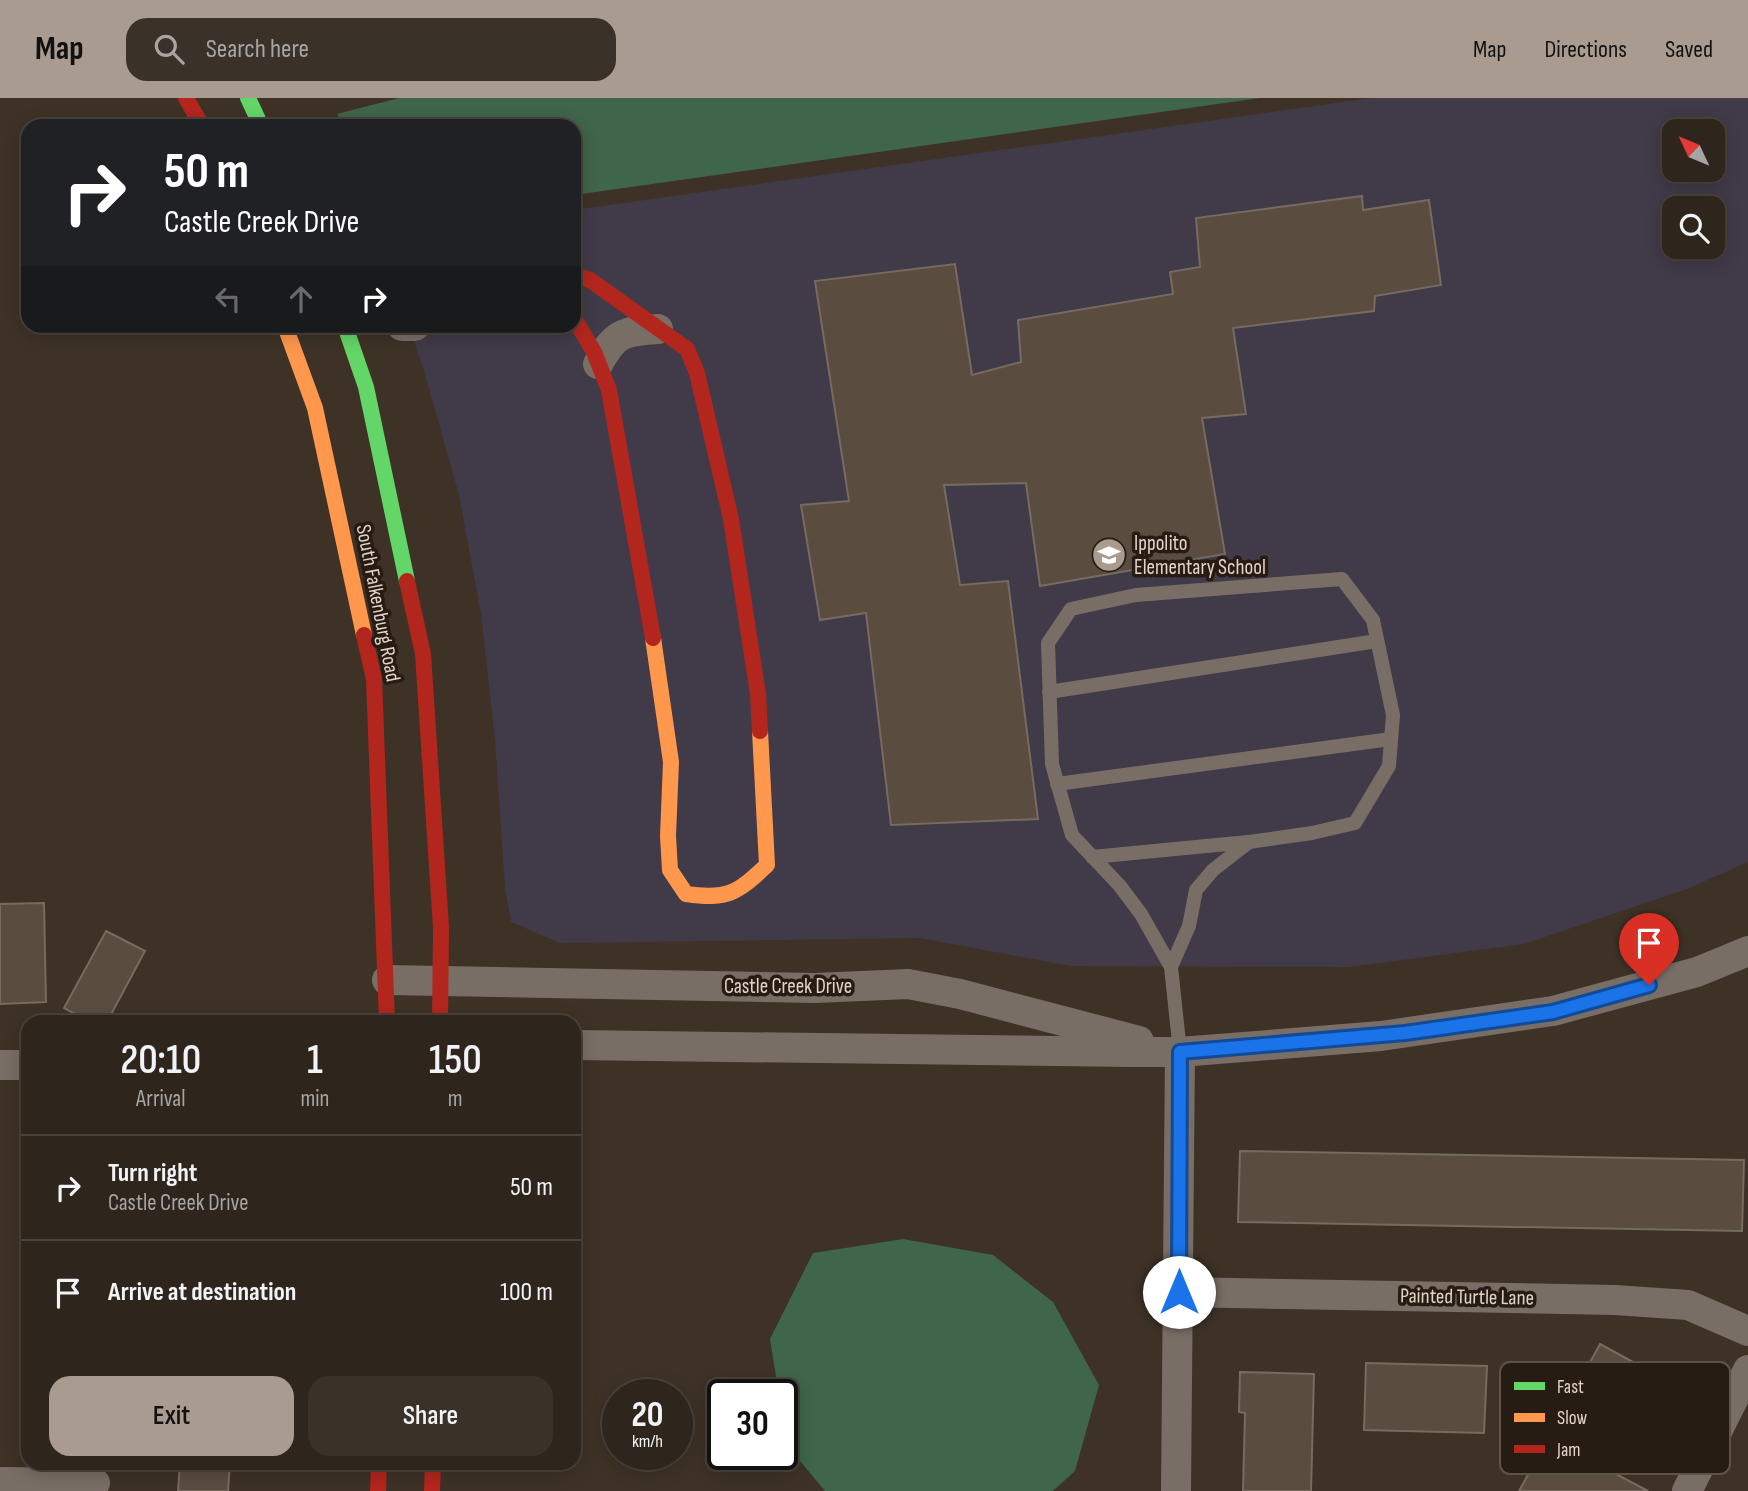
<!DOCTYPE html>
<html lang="en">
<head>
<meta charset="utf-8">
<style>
  body { margin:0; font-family:"Sofia Sans Condensed",sans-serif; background:#3a3229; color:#f1f3f6; height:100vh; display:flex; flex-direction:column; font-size:26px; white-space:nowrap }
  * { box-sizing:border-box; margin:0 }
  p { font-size:23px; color:#a7a5a3 }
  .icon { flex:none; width:38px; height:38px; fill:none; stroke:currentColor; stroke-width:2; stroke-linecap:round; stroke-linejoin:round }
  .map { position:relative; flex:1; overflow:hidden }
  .side { position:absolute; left:21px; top:917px; width:560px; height:455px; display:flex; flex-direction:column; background:#2e261c; border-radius:21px; box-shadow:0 4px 18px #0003,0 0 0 2px #49433b }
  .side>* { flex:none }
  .top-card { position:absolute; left:21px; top:21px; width:560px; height:214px; border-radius:21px; box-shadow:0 4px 18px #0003,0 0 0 2px #49433b; background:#202124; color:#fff; overflow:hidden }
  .needle { width:46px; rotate:314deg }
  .fabs { position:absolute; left:1662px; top:21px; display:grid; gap:14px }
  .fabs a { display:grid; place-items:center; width:63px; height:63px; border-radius:14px; background:#2e261c; box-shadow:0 4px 18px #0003,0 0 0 2px #49433b; font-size:35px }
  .speed { position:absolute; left:602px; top:1281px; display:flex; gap:14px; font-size:35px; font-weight:700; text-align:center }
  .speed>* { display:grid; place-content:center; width:91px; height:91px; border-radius:50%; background:#2e261c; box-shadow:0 4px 18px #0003,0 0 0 2px #49433b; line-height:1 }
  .speed small { font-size:18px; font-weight:400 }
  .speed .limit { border:4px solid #111; border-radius:10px; background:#fff; color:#111 }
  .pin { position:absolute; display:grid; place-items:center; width:60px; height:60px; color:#fff; margin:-72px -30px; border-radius:50% 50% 50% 0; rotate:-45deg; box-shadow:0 0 7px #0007 }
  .pin .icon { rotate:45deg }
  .me { position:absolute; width:77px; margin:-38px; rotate:0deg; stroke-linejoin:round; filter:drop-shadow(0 0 5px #0008) }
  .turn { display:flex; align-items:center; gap:24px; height:147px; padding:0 28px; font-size:32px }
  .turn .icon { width:91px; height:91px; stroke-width:2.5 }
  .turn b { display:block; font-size:49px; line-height:60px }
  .lanes { display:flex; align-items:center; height:66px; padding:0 28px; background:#0003; justify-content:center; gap:35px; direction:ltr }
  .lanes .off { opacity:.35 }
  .eta { display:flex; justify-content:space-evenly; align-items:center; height:119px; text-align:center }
  .eta b { font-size:42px; font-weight:600; line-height:49px }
  .action { display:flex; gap:14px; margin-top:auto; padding:14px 28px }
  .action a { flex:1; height:80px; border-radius:21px; background:#a99b8f; color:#111; font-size:28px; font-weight:600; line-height:80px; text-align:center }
  .action a+a { background:#3a3229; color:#f1f3f6 }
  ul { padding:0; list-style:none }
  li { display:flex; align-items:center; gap:21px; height:105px; padding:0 28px; border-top:2px solid #49433b }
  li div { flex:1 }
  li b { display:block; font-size:26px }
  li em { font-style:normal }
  header { display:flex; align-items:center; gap:42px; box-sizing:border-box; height:98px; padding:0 35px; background:#a99b8f; color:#111 }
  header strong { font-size:33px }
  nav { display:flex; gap:38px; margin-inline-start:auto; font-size:24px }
  .search { width:490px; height:63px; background:#3a3229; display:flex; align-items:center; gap:18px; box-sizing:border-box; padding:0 24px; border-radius:21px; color:#a7a5a3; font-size:26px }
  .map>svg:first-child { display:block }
  .education { fill:#413a48; fill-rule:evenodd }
  .green { fill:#3f654b }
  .building { fill:#5a4d40; stroke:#756b61; stroke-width:2 }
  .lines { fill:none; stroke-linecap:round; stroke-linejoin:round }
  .lane { stroke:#796e66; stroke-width:14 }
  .street { stroke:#796e66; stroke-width:30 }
  .fast { stroke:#63d668; stroke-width:16 }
  .slow { stroke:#ff974d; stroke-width:16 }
  .jam { stroke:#b3261e; stroke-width:16 }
  .route-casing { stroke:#114b97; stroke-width:18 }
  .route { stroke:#1a73e8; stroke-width:12 }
  .labels { text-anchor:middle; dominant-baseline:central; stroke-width:7; stroke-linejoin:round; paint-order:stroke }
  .poi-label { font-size:21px; fill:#e2d4c7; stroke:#261c13; text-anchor:start }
  .street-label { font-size:21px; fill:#e2d4c7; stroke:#261c13 }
  .key { fill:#261c13; stroke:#5e5349; stroke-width:2 }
  .key-label { font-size:19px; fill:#e2d4c7 }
</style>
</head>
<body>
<header>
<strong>Map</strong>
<div class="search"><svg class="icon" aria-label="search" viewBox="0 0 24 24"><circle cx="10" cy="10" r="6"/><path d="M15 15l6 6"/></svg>Search here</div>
<nav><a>Map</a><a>Directions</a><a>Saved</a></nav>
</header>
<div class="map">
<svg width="1748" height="1393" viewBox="0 0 1748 1393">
  <rect width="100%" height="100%" fill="#3e3226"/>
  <!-- education -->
  <path class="education" d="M1371 0H1748V764L1687 791 1524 846 1349 869 1071 868 920 840 560 845 511 824 505 789 495 642 481 516 459 397 425 276 409 228H574V112ZM1675 33H1713V72H1675ZM1675 110H1713V149H1675Z"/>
  <!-- green -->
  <path class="green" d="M399 0H1260L574 97V28H344L337 16Z
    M903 1141 993 1157 1053 1204 1099 1287 1075 1373 1053 1393H825L786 1346 782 1297H779L770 1241 813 1155Z"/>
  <!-- building -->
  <path class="building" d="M1362 98 1363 112 1429 102 1441 187 1375 198 1374 213 1233 230 1246 316 1202 320 1225 456 1040 488 1026 385 944 387 960 487 1008 483 1038 721 891 727 866 515 820 522 801 407 849 403 815 183 955 166 972 277 1021 264 1018 222 1173 196 1170 174 1200 169 1196 120Z
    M44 805 46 904 0 906V806Z
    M106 833 145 853 107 924H90L64 910Z
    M1240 1053 1744 1062 1742 1133 1238 1124Z
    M1600 1246 1664 1281 1612 1374 1648 1393H1519Z
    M1366 1265 1487 1268 1484 1335 1364 1332Z
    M1240 1274 1314 1276 1311 1393H1243L1245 1315 1239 1314Z
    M180 1365H230L228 1393H178Z"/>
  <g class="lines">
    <!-- lane -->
    <path class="lane" d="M1049 594 1377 543
      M1057 686 1391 641
      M1092 759 1248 744
      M1171 869 1189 828 1196 792 1213 772 1249 744 1312 735 1355 725 1389 668 1393 617 1373 522 1342 481 1136 497 1071 511 1048 545 1052 666 1072 737 1120 788 1141 816 1171 869 1180 954"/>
    <!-- street -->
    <path class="street" d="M402 228H415
      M598 266C615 235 623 233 658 231
      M387 882 815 890 908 886 960 896 1139 943
      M574 947 1132 954H1180L1381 938 1553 913 1697 874 1748 853
      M0 967H28
      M1179 1194 1615 1202 1688 1207 1748 1233
      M0 1384 95 1385
      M1176 1393 1180 954
      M1687 1393 1748 1272"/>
    <!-- fast -->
    <path class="fast" d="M248 0 261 28
      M345 228 366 289 407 483"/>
    <!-- slow -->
    <path class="slow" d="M285 228 315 310 364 537
      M653 540 671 664 668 738 670 772 686 796C728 802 737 795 767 767L760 633"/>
    <!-- jam -->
    <path class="jam" d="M186 0 202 28
      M574 177 590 182 687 251 697 275 731 421 758 596 760 633
      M574 220 594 254 609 292 653 540
      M407 483 423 556 441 829 440 924
      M364 537 374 581 387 924
      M378 1393 379 1365
      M432 1393 433 1365"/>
  </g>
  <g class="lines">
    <!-- route casing -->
    <g class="route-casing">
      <path id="route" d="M1179 1194 1180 954 1405 935 1553 914 1649 887"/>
    </g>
    <!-- route -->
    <use href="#route" class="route"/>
  </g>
  <!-- icons -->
  <defs>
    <g id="school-disc" transform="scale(1.75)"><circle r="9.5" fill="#a99b8f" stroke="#261c13"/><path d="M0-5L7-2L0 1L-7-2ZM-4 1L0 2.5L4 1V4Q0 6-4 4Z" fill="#fff"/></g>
  </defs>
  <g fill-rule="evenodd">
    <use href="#school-disc" x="1109" y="457"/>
  </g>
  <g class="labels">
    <!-- poi labels -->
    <g class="poi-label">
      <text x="1134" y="445">Ippolito<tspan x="1134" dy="24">Elementary School</tspan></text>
    </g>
    <!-- street labels -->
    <g class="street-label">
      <text transform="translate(378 505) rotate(79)">South Falkenburg Road</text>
      <text x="788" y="888">Castle Creek Drive</text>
      <text transform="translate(1467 1199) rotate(1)">Painted Turtle Lane</text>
    </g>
  </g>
  <!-- legend -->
  <rect x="1500" y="1264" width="230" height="112" rx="10" class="key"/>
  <rect x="1514" y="1284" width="31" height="8" fill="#63d668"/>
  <rect x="1514" y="1315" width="31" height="9" fill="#ff974d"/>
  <rect x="1514" y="1347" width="31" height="8" fill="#b3261e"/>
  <g class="key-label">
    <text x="1557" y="1295">Fast</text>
    <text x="1557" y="1326">Slow</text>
    <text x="1557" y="1358">Jam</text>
  </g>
</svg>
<div class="fabs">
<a><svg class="needle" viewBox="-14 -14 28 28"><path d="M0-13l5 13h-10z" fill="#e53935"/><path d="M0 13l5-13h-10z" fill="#a7a5a3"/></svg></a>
<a><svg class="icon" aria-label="search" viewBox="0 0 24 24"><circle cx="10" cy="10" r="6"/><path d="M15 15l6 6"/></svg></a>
</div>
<div class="speed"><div>20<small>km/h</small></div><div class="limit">30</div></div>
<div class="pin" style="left:1649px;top:887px;background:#d93025"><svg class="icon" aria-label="arrive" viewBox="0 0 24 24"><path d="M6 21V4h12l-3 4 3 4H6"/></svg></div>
<svg class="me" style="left:1179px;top:1194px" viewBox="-20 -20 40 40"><circle r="19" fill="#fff"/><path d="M0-13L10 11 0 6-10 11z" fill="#1a73e8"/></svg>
<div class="top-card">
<div class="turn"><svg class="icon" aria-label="right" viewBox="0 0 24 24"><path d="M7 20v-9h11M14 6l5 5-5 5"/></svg><div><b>50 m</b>Castle Creek Drive</div></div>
<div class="lanes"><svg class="icon off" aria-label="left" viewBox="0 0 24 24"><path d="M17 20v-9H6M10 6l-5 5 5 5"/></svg><svg class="icon off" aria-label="ahead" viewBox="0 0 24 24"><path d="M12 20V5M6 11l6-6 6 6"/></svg><svg class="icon" aria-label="right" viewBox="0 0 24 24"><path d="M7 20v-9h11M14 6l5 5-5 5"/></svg></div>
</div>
<section class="side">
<div class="eta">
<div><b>20:10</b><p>Arrival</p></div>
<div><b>1</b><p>min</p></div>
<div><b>150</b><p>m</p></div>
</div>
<ul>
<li><svg class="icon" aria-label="right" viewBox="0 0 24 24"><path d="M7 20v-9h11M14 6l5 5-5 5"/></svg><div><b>Turn right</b><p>Castle Creek Drive</p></div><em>50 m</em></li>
<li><svg class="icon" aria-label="arrive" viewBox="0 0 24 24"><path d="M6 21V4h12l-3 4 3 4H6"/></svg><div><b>Arrive at destination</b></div><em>100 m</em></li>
</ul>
<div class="action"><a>Exit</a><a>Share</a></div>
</section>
</div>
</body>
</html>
